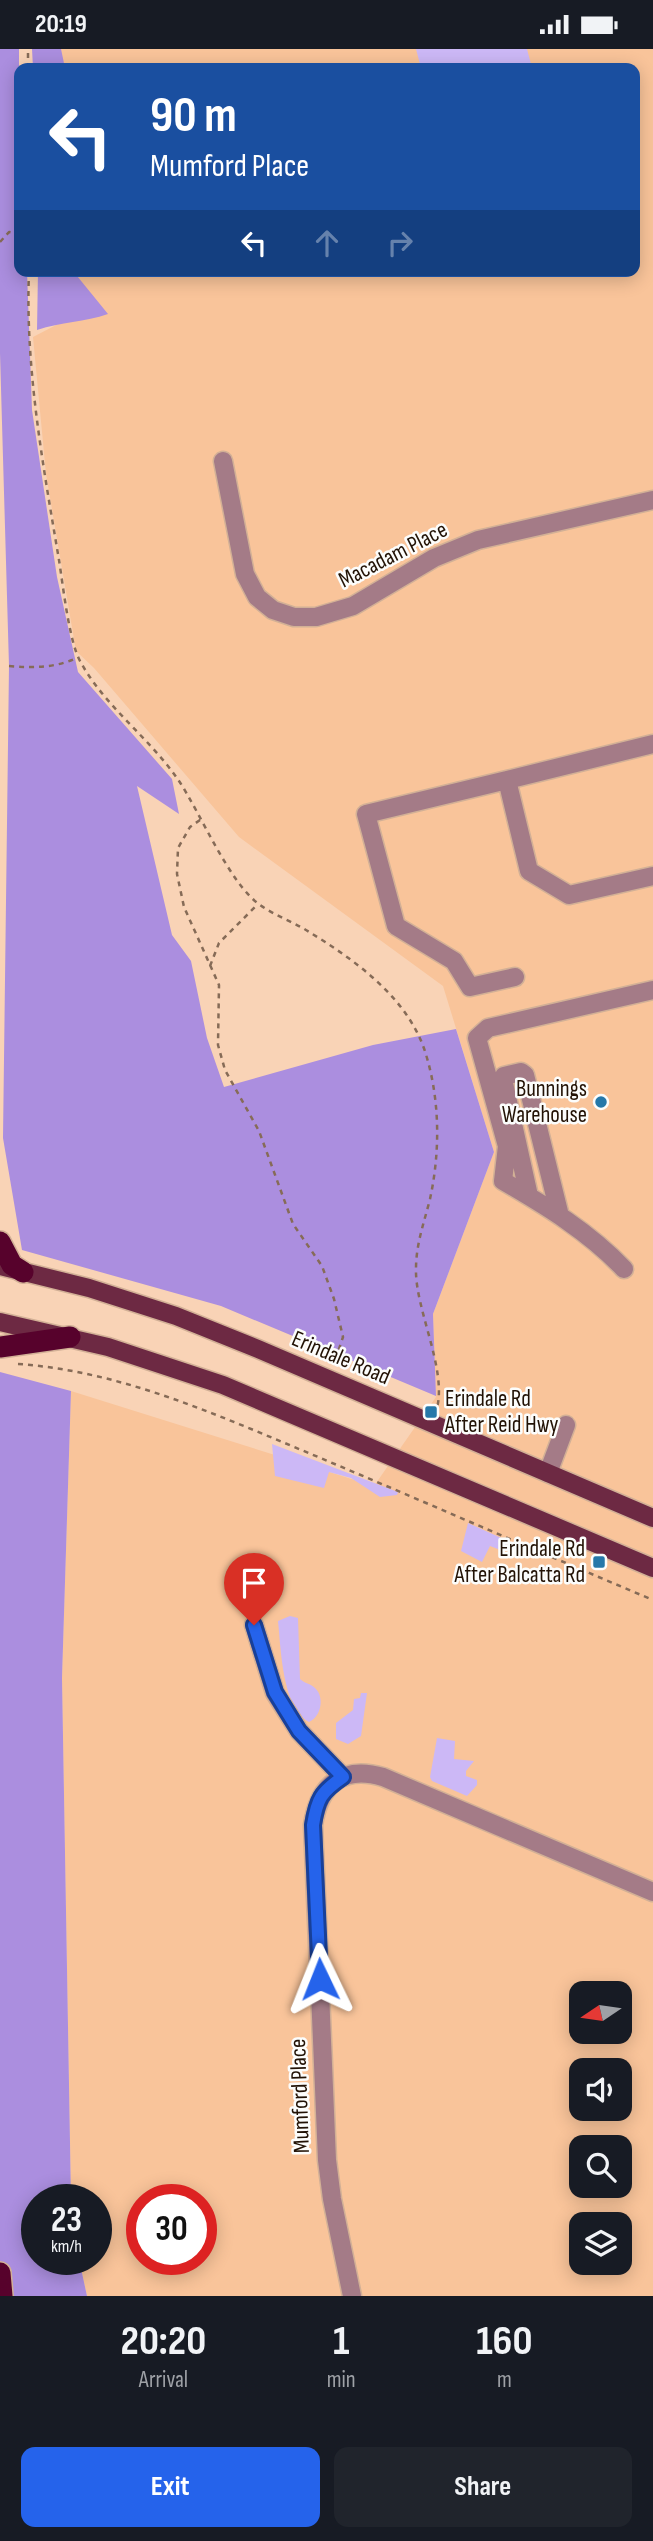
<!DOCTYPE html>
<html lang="en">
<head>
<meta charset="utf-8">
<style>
  body { margin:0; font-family:"Sofia Sans Condensed",sans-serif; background:#20242c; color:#f1f3f6; height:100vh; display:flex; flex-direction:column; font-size:26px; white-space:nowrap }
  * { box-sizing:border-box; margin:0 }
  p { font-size:23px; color:#9ea1a6 }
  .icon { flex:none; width:38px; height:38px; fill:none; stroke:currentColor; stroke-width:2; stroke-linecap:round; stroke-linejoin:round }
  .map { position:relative; height:2247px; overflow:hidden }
  .details { display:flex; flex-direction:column; background:#171b24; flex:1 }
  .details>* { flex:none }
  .hud { position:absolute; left:14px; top:14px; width:626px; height:214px; border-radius:14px; box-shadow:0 4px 18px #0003; background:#1a4fa0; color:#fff; overflow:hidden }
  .needle { width:46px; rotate:257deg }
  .buttons { position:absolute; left:569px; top:1932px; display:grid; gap:14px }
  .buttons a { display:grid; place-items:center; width:63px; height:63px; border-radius:14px; background:#171b24; box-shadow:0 4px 18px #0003; font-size:35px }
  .speed { position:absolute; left:21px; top:2135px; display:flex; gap:14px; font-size:35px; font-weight:700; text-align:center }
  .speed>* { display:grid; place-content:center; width:91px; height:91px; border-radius:50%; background:#171b24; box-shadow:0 4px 18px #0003; line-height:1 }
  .speed small { font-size:18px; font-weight:400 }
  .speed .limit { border:10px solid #d22; background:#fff; color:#111 }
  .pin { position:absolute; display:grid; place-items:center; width:60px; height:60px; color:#fff; margin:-72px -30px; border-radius:50% 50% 50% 0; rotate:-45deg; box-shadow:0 0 7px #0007 }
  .pin .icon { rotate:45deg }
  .me { position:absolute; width:77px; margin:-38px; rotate:358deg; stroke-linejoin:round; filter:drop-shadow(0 0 5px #0008) }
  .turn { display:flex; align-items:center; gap:24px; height:147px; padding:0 21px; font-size:32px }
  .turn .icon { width:91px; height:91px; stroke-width:2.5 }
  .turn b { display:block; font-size:49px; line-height:60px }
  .lanes { display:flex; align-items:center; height:66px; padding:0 21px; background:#0003; justify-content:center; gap:35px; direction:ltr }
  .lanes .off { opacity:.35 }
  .eta { display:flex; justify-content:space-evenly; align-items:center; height:119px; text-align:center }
  .eta b { font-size:42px; font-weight:700; line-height:49px }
  .button { display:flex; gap:14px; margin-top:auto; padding:14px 21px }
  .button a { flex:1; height:80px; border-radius:14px; background:#2563eb; color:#fff; font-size:28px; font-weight:700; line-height:80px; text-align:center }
  .button a+a { background:#20242c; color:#f1f3f6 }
  .status { display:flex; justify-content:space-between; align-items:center; height:49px; padding:0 35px; background:#171b24; direction:ltr }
  .status svg { height:19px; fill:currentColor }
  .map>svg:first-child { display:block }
  .built { fill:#f9c49a; fill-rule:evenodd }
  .green { fill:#ccb8f6 }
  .forest { fill:#ab8edf }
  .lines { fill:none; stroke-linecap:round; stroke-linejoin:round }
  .minor-casing { stroke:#d2b096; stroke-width:21 }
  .major-casing { stroke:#d2b096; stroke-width:21 }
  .highway-casing { stroke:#d2b096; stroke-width:24 }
  .path { stroke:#866b57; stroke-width:2.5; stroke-dasharray:5 5; stroke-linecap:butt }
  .minor { stroke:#a47b87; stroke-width:18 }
  .major { stroke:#6d2943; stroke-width:18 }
  .highway { stroke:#57022c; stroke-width:21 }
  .route-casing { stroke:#184099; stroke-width:18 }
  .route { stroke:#2563eb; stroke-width:12 }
  .poi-dot { fill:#2678a9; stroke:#fcfdfc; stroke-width:2.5 }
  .labels { text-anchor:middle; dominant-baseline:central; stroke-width:5; stroke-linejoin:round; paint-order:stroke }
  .street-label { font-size:23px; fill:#221205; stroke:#fcfdfc }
  .poi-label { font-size:23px; fill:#221205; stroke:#fcfdfc; text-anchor:end }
</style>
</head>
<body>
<div class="status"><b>20:19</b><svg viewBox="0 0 49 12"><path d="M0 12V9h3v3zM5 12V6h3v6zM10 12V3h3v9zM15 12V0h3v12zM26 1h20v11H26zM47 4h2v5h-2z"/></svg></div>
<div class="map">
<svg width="653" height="2247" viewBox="0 0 653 2247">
  <rect width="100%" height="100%" fill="#f9d3b6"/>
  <!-- built -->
  <path class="built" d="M52 0H653V2247H87L79 2210H96V2151H71L62 1629 71 1342 374 1437 436 1348 433 1265 494 1103 443 937 239 788 94 619 76 602 46 425 33 288 60 274 55 222H635V19H52ZM581 1944H620V1983H581ZM581 2021H620V2060H581ZM581 2098H620V2137H581ZM142 2151H201V2210H142ZM581 2175H620V2214H581Z"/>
  <!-- green -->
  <path class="green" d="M416 0H527L532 19H421Z
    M272 1395 398 1443 397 1446 380 1448 351 1429 329 1423 324 1439 275 1427Z
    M468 1474 508 1492 503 1502 490 1497 482 1513 461 1502Z
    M290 1567 298 1569 300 1630C305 1635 310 1634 315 1639 325 1648 321 1668 309 1673 282 1659 281 1599 278 1572Z
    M361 1644H367L361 1687 348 1695 336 1690V1674L353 1661 354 1650 360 1649Z
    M437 1689 455 1692 454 1710 474 1712 466 1722V1727L477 1731V1736L467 1747 432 1732 430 1728Z"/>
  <!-- forest -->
  <path class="forest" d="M0 0H19V222H27L32 361 57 528 78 623 172 730 179 765 137 737 172 886 191 912 207 989 224 1038 373 996 456 980 494 1103 433 1265 436 1347 221 1257 22 1201 3 1089 9 617 0 304Z
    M32 0H61L65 19H33Z
    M38 222H73L108 265C85 273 61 273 37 281Z
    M0 1323 71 1342 62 1629 71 2151H37V2210H79L87 2247H0Z"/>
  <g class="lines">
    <!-- minor casing -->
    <g class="minor-casing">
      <path id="minor" d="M223 412 245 525 257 548 273 561 294 568H316L353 557 434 509 478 491 653 451
        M653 695 507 731 529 822 569 846 653 827
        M507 731 366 765 396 877 454 912 470 938 515 928
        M529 1147 503 1030 504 1027 521 1023 525 1026 560 1167
        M624 1220C589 1183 546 1157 503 1132L507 1097 477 989 488 979 653 941
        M548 1424 566 1376
        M254 1576 275 1644 299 1682 343 1728
        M352 2247 332 2150 327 2111 313 1776C319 1736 342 1716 383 1728L653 1843"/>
    </g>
    <!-- major casing -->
    <g class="major-casing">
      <path id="major" d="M0 1217 89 1239 176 1267 258 1300 653 1469
        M0 1273 108 1298 223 1336 653 1519"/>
    </g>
    <!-- highway casing -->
    <g class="highway-casing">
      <path id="highway" d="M0 1193 12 1216 23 1223
        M0 1298 70 1288
        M0 2224 2 2247"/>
    </g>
    <!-- path -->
    <path class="path" d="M28 19V0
      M0 193 9 183 19 185
      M29 222C25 319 43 416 59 511 63 536 69 592 80 612 105 658 150 689 179 732 201 765 229 834 260 856 274 866 291 872 306 881 355 911 411 950 427 1009 440 1054 440 1104 430 1150 424 1174 416 1195 416 1220 415 1260 447 1320 437 1359
      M9 617C34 619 54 619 77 609
      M200 771 190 778 178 799 177 825 184 858 219 936 218 996 225 1021 259 1082 293 1175 322 1217 334 1250 343 1288 337 1306
      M210 917 219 894 258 855
      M18 1315C121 1322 217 1366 311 1405 425 1453 539 1503 653 1551"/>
    <!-- minor -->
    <use href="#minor" class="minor"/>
    <!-- major -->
    <use href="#major" class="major"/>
    <!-- highway -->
    <use href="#highway" class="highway"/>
  </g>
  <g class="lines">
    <!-- route casing -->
    <g class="route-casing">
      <path id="route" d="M254 1576 275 1643 299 1682 343 1728C321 1743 317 1750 313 1776L320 1930"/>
    </g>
    <!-- route -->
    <use href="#route" class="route"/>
  </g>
  <!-- markers -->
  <g class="poi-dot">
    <circle cx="601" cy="1053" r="7"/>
    <rect x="424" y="1356" width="14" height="14" rx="3.5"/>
    <rect x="592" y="1506" width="14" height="14" rx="3.5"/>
  </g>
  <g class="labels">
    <!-- street labels -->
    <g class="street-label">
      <text transform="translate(393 506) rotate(-27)">Macadam Place</text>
      <text transform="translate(341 1309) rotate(23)">Erindale Road</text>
      <text transform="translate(300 2047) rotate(-92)">Mumford Place</text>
    </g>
    <!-- poi labels -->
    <g class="poi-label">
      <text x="587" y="1040">Bunnings<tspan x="587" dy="26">Warehouse</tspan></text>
      <text x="445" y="1350" text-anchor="start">Erindale Rd<tspan x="445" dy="26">After Reid Hwy</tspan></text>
      <text x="585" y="1500">Erindale Rd<tspan x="585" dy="26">After Balcatta Rd</tspan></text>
    </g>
  </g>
</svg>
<div class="buttons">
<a><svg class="needle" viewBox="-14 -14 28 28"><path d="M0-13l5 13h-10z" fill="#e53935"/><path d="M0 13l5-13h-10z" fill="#9ea1a6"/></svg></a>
<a><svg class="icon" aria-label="sound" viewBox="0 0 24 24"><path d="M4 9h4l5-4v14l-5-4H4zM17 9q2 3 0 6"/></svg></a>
<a><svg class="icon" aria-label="search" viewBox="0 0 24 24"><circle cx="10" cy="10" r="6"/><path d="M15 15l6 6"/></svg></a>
<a><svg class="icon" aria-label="layers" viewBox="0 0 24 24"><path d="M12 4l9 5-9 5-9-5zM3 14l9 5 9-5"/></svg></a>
</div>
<div class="speed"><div>23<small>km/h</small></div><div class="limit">30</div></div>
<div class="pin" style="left:254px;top:1576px;background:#d93025"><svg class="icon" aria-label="arrive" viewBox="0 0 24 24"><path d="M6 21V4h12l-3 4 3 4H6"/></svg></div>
<svg class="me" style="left:320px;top:1930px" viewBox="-20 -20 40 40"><path d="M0-17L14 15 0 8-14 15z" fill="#2563eb" stroke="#fff" stroke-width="4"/></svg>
<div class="hud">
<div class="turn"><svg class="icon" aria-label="left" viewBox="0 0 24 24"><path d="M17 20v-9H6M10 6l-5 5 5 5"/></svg><div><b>90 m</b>Mumford Place</div></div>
<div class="lanes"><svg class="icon" aria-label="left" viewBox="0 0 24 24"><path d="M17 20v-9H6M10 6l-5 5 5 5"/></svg><svg class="icon off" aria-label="ahead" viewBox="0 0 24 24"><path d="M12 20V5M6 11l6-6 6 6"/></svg><svg class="icon off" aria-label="right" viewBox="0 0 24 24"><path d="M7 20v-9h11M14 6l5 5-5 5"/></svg></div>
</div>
</div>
<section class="details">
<div class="eta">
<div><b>20:20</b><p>Arrival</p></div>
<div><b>1</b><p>min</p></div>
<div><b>160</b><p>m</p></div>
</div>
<div class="button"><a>Exit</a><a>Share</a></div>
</section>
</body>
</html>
